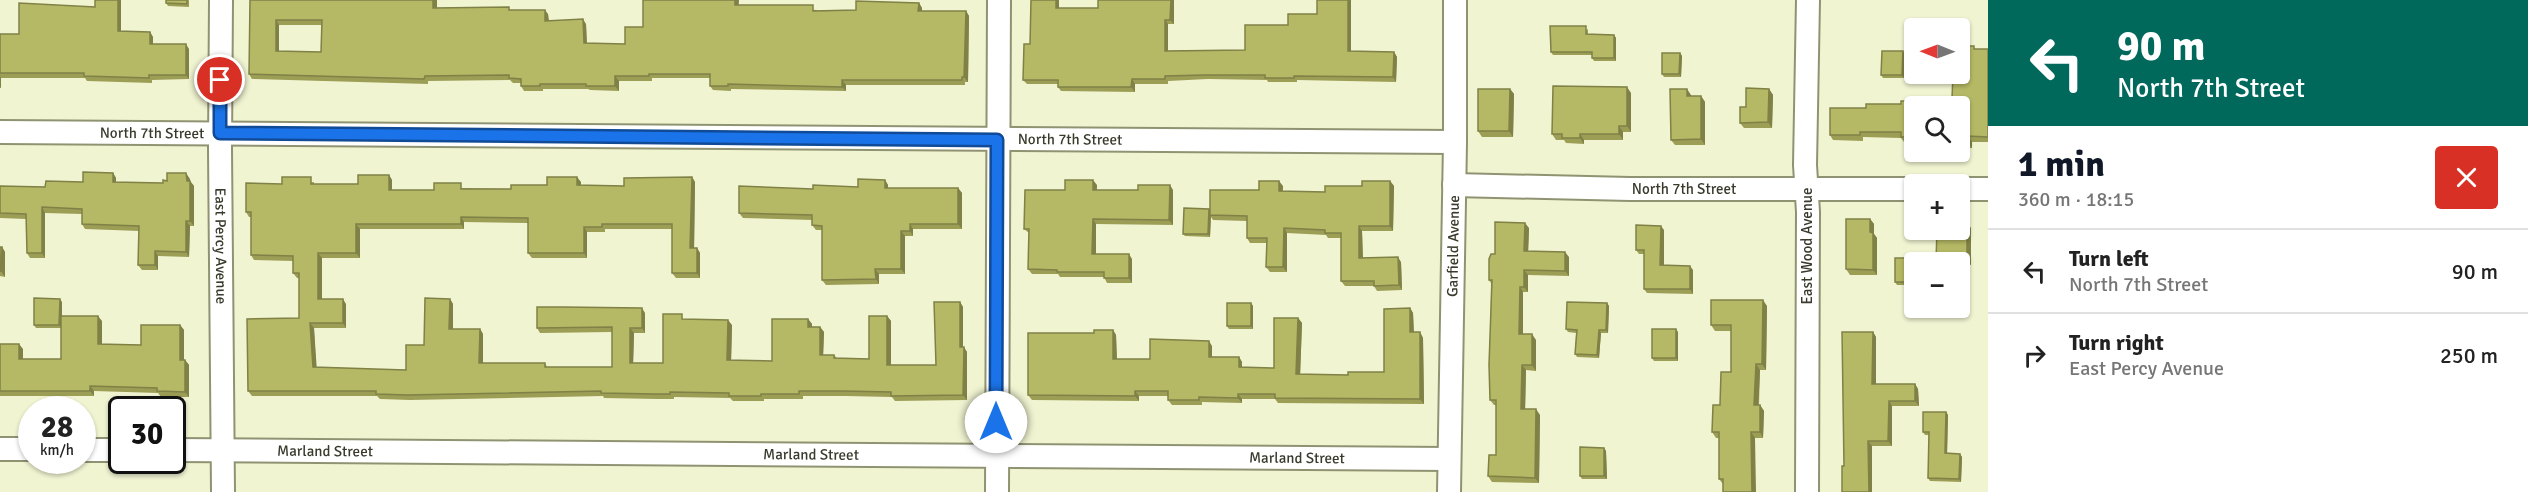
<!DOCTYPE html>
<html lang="en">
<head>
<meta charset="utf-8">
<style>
  body { margin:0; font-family:Signika,sans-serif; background:#f2f2f2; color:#222; height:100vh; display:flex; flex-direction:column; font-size:22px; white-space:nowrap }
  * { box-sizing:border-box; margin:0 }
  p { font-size:20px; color:#767676 }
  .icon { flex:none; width:33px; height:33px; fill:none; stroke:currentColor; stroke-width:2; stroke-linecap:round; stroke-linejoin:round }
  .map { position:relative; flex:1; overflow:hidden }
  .panel { display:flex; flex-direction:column; background:#fff; width:540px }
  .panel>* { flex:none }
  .banner { background:#00695c; color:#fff; overflow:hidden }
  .needle { width:39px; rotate:271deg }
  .controls { position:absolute; left:1904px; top:18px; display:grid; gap:12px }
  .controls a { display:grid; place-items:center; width:66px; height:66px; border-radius:6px; background:#fff; box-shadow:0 2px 4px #0004; font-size:30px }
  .speed { position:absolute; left:18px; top:396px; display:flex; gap:12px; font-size:30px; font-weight:700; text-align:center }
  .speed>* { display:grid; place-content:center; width:78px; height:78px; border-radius:50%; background:#fff; box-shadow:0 2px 4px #0004; line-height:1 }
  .speed small { font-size:15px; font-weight:400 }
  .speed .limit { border:3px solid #111; border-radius:9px; background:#fff; color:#111 }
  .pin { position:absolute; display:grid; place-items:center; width:51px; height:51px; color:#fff; margin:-26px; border:3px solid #fff; border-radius:50%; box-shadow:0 2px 6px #0007 }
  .me { position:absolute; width:66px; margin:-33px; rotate:0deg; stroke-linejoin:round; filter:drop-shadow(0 0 4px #0008) }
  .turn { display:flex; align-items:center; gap:21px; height:126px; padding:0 30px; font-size:27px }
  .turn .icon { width:78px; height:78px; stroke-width:2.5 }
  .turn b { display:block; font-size:42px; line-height:51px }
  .round { display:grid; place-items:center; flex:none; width:63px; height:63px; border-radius:6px; background:#f2f2f2 }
  .headline { display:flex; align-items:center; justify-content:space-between; height:102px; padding:0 30px }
  h1 { font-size:36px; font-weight:800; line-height:45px; color:#111827 }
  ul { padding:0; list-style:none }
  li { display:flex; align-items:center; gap:18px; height:84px; padding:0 30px; border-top:2px solid #e0e0e0 }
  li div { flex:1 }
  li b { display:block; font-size:22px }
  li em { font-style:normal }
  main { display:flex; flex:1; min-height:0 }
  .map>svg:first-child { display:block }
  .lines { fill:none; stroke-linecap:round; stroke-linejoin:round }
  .street-casing { stroke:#909372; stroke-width:26 }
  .street { stroke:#fff; stroke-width:22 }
  .wall { fill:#9c9e56; fill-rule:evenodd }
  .shaded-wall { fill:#7f8146 }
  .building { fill:#b5b864; stroke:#7f8146; stroke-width:1.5; fill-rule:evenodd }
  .route-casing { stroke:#114b97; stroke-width:15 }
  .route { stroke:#1a73e8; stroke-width:10 }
  .labels { text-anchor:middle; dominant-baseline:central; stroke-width:4.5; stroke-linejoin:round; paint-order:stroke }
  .street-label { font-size:15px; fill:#393a2c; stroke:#fff }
</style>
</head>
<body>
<main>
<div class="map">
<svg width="1988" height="492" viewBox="0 0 1988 492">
  <rect width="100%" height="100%" fill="#f1f4d1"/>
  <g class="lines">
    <!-- street casing -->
    <g class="street-casing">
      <g id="street">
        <path id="s1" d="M221 0 220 149 223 492"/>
        <path id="s2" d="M0 132 1455 142"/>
        <path id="s3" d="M1454 185 1630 189H1914"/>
        <path d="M1959 189H1988"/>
        <path d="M0 449H32"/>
        <path d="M82 450H122"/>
        <path id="s4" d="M172 450 1449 459"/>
        <path d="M997 492 999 0"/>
        <path id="s5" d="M1449 492 1455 142V0"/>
        <path d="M1807 492 1808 212 1805 165 1808 0"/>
      </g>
    </g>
    <!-- street -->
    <use href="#street" class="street"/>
  </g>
  <!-- wall -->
  <path class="wall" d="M121 0V32H150L153 37V44L189 49V79L152 80V83L87 81 85 78H1V88H0V34H19L95 7Z
    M189 0V7L168 6 166 3Z
    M250 0H437V8L511 10 548 14 549 21 586 24 587 43 625 44 643 27 739 0 738 5 817 10V11L856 10 919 3 922 8V11H966L969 16 968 82H965V85H846V91L731 89V91L713 90 710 86V78H652V81H619V91L590 90 588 89H543V91H524L521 86V83H513L510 80 428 81V84L252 79 249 74ZM279 25H321V52L279 51Z
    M1031 0H1059V8H1098V0H1174V24H1168V51L1245 50 1288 25 1317 14V0H1351V51L1394 52 1397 57 1396 82 1297 80V82H1268L1267 80 1208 79 1168 81V84H1135V92L1061 91 1058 87V84H1027L1023 80 1030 44Z
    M1588 29V34L1614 35 1616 38V61H1594L1592 58V55H1553L1551 52Z
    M1976 49H1988V142H1972V148H1959V106H1914V142H1904L1901 138 1863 137V141L1833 140 1830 135 1866 108 1901 104 1941 101 1952 98Z
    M1680 53 1682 56 1681 77H1664L1662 74Z
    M1905 54 1904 78H1883L1881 75Z
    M1510 89 1514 94 1513 137H1482L1478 131Z
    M1769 89 1773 95 1772 128H1744L1740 123 1746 107Z
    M1631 93V132H1623V140H1584V144L1566 143 1564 140H1556L1552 134Z
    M1691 95V96H1701L1705 102V145H1675L1671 140Z
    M113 173 116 178V182L163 183 190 179V181L194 186V226H190L189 257 158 256V270H142L138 265 139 231 85 229 82 224V214L45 213V258H30L27 253 26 219 0 218V186L45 187 83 182Z
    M389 175 392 180V190H434L464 188 511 189 581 182V185L624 186 692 177 695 182 694 248H697L700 253V278H676L672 273V229H605V232H587V258H532L528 253V223L464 222V229H360V258H322V299L346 304V328H314L316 367 406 370 424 345 450 299 453 304V329H480L483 334V363H545L547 367H612V332L540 333 537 328 645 313V333H634L633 363H663L686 319 732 325 731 360 772 361 808 319 812 324V327H820L824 332 823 355H834L837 358 869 359 887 316 891 321V365H936L960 302 963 307V347L967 352V400L895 401 892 397 846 396H803V399H764V401H733L730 398 674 397V399H658L604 398 603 396 410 400 380 399 377 396H252L248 391 299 318V278H297L293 273V261L254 260 251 255V217H249L246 212 282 184 314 182V184H358Z
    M885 180 888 185V188H958L962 193V229H913V236H905V274H879V284L826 285 822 280V230H816L812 225V220L743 218 739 213 813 189 858 187Z
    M1390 181 1394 186 1393 231H1362L1363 258 1401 262 1402 290 1377 291 1374 286H1345L1341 281V238H1328L1326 235 1287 233V272H1270L1266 267 1267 243H1250L1247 238V221L1213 220 1211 217 1210 237 1185 236 1183 234 1210 210 1283 186V191L1325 192Z
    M1097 185V190H1173V225L1096 224V254L1132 259V283H1107L1104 277H1060L1058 274H1032L1028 269 1029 233 1024 229 1065 190Z
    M1870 219 1874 224V234L1877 238V275H1850L1846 269Z
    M1529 228 1528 251 1569 257V276L1528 275V292H1523V334L1536 340V371L1526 370 1525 409 1540 415 1539 483 1492 482 1488 476 1496 455V405H1494L1490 400 1491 283 1489 280 1495 254Z
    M1971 228V265H1959V262H1939L1936 260Z
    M1664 230V265L1693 270V294L1647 293 1644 289V254H1639L1636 250Z
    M0 247H2L5 252V277L0 276Z
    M1895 258H1927L1929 262H1914V285H1897L1895 282Z
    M62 302V316L102 321V344L141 345 180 325 184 330V360H185L189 365V397H161L158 393 94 391V396H0V344L23 349V359H61V328H36L34 325Z
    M1251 303 1253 306V329H1229L1227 326Z
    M1607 303 1609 306 1608 333H1601L1599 358 1577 357 1575 354 1576 333 1568 332 1566 329Z
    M1767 306 1766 370H1760L1759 405H1760L1764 411 1763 438H1755L1723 484 1719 479V438H1716L1712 432 1731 372V331H1715L1711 325Z
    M1410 308 1413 313 1414 332H1420L1423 338 1424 404 1278 403 1275 399H1242V403L1202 402V405H1172L1168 400V396H1139V401L1032 400 1028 395 1094 333 1113 330 1116 335 1117 359H1150L1212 346V357H1239L1242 362V367L1274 368 1298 318 1302 323 1300 374 1348 375 1384 372Z
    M1678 332V361H1654L1652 358Z
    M1873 332 1876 337V384H1915L1918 389 1919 406H1892V446H1872L1844 466Z
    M1946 412 1948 415 1947 454H1960L1962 457 1961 482 1930 481 1928 478 1929 435H1925L1923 432Z
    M1604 448 1606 451 1607 479H1582L1580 476Z"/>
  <!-- shaded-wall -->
  <path class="shaded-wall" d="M118 0H121V36L118 31Z
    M433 0H437V13L433 8Z
    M735 0H739L738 10 735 5Z
    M1056 0H1059V13L1056 8Z
    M1171 0H1174V24L1170 20Z
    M1348 0H1351V56L1348 51Z
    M919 3 922 8V15L918 11Z
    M545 10 548 14 549 25 545 21Z
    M966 11 969 16 968 82 964 77Z
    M583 19 586 24 587 48 584 43Z
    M276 20 279 25V56L276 51Z
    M1165 20 1168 24V56L1165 51Z
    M150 32 153 37V49L150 44Z
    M1614 35 1616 38V61L1614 58Z
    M186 44 189 49V79L186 75Z
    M1903 51 1905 54 1904 78 1902 75Z
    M1394 52 1397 57 1396 82 1393 77Z
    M1680 53 1682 56 1681 77 1679 74Z
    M0 76 1 78V88L0 86Z
    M615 76 619 81V91L615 86Z
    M1132 79 1135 84V92L1131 87Z
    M842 80 846 85V91L842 87Z
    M1627 87 1631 93V132L1627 126Z
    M1510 89 1514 94 1513 137 1509 131Z
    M1687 89 1691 95V102L1687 96Z
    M1769 89 1773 95 1772 128 1768 122Z
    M1701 96 1705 102V145L1701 139Z
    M1619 126 1623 132V140L1619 134Z
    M1580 134 1584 140V144L1580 138Z
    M1968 136 1972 142V148L1968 143Z
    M113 173 116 178V187L113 182Z
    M186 173 190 179V186L187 181Z
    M389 175 392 180V195L389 190Z
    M577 177 581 182V190L577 185Z
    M692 177 695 182 694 253 690 248Z
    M885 180 888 185V193L885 188Z
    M1093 180 1097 185 1096 195 1093 190Z
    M190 181 194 186V226L190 221Z
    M1279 181 1283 186 1282 196 1279 191Z
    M1390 181 1394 186 1393 231 1390 226Z
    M1170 185 1173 190V225L1169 220Z
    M958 188 962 193V229L958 224Z
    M42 207 45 213V258L42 253Z
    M1209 209 1211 212 1210 237 1208 234Z
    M461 217 464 222V229L461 224Z
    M1093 219 1096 224V259L1092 254Z
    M1870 219 1874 224V234L1877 238V275L1873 270 1870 232Z
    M186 221 190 226 189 257 186 252Z
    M1967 222 1971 228V265L1967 260Z
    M1525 223 1529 228 1528 257 1524 251Z
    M356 224 360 229V258L356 253Z
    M910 224 913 229V236L910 231Z
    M1359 226 1362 231 1363 263 1359 258Z
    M1661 226 1664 230V270L1660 265Z
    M584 227 587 232V258L584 253Z
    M1284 228 1287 233V272L1283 267Z
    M901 231 905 236V274L901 269Z
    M2 247 5 252V277L1 271Z
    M697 248 700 253V278L697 273Z
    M155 251 158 256V270L155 265Z
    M1565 252 1569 257V276L1565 271Z
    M318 253 322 258V304L318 299Z
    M1129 254 1132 259V283L1129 278Z
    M1398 257 1401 262 1402 290 1399 285Z
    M1690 266 1693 270V294L1690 289Z
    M875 269 879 274V284L876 279Z
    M1524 270 1528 275V292L1524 287Z
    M1520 287 1523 292V340L1519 334Z
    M60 299 62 302V328L59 325Z
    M343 299 346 304V328L343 323Z
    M450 299 453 304V334L449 329Z
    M1763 300 1767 306 1766 370 1762 364Z
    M960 302 963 307V352L960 347Z
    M1251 303 1253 306V329L1251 326Z
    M1607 303 1609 306 1608 333 1606 330Z
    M642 308 645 313V333L642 328Z
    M1410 308 1413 313 1414 338 1410 332Z
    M98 316 102 321V349L98 344Z
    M887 316 891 321V370L887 365Z
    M1298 318 1302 323 1300 379 1296 374Z
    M808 319 812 324V332L808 327Z
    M728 320 732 325 731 365 727 360Z
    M310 323 314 328 317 372 313 367Z
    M180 325 184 330V365L180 360Z
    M820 327 824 332 823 360 820 355Z
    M630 328 634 333 633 368 630 363Z
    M480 329 483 334V368L479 363Z
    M1676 329 1678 332V361L1676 358Z
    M1113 330 1116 335 1117 364 1113 359Z
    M1599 330 1601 333 1599 358 1597 355Z
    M1420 332 1423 338 1424 404 1420 399Z
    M1873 332 1876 337V390L1872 384Z
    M1532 334 1536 340V371L1532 365Z
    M1209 341 1212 346V362L1209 357Z
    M19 344 23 349V364L19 359Z
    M964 347 967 352V400L963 395Z
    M1239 357 1242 362V373L1239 367Z
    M185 360 189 365V397L185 392Z
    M1756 364 1760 370 1758 411 1754 405Z
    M1522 365 1526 370 1525 414 1521 409Z
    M1915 384 1918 389 1919 406 1915 401Z
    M90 386 94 391V396L90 391Z
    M1135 391 1139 396V401L1135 396Z
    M1238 394 1242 399V403L1238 398Z
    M1889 401 1892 406V446L1888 441Z
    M1760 405 1764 411 1763 438 1760 432Z
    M1536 409 1540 415 1539 483 1535 478Z
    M1946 412 1948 415 1947 456 1945 453Z
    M1751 432 1755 438 1756 492H1752Z
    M1868 441 1872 446V492H1869Z
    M1604 448 1606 451 1607 479 1604 476Z
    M1960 454 1962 457 1961 482 1959 479Z"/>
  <!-- building -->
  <path class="building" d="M95 0H118V31L150 32V44H186V75H149V78L84 76V73H0V34H19V3L95 7Z
    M166 0H187V4L166 3Z
    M250 0H433V8L509 7V10H545V21L583 19 584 43 625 44V27H643V0H735V5H813V11L856 10V1L919 3 918 11H966L964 77H962V80H842V87L728 84V86H710V74H649V76H615V86H586V84H540V86H521V79L509 78V75L425 76 424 79 249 74ZM276 20H322L321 52 276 51Z
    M1031 0H1056V8H1098V0H1171L1170 20H1165V51L1245 50V25H1288V14H1317V0H1348V51L1394 52 1393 77 1294 76V78H1265V75H1205L1165 76V79H1132L1131 87H1058V80H1023L1024 44H1030Z
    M1550 26H1586V34L1614 35V58H1592V52H1551Z
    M1959 46H1974V49H1988V137L1968 136V143H1959V106H1914V137H1901V132H1860V135H1830V108H1866V104H1901V101H1941V98H1952L1953 74H1959Z
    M1882 51H1903L1902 75H1881Z
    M1662 53H1680L1679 74H1662Z
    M1553 86 1627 87V126H1619V134H1580V138H1562V134H1552Z
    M1746 88 1769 89 1768 122 1740 123V107H1746Z
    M1478 89H1510L1509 131H1478Z
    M1670 89H1687V96H1701V139L1671 140Z
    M83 172 113 173V182L163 183V180L167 181V173H186L187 181H190V221H186V252L155 251V265H138L139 226 82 224V209L42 207V253H27L26 214 0 213V186L45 187 46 181 83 182Z
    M358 175H389V190H434V183H461V189H511V185H547V177H577V185L624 186V178L692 177 690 248H697V273H672V224H602V227H584V253H528V218L461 217V224H356V253H318V299H343V323H310L313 367 406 370V345H424L425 298 450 299 449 329H480L479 363H545V367H612V327L537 328V307H563L642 308V328H630V363H663V314H682V319L728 320 727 360 772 361V319H808V327H820V355H834V358L869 359V316H887V365H936L934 302H960V347H964L963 395 891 396V392L843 391H799V394H761V396H729V393L670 392V394H655L601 393V391L407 395 376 394V391H248L247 319 299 318V273H293V256L251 255V212H246V183L282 184V177H311V184H358Z
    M858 179 885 180V188H958V224H910V231H901V269H875L876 279 822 280V226L812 225V215L739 213V186L813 189V185L858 187Z
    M1065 180H1093V190H1138V185H1170L1169 220 1093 219 1092 254H1129V278H1104V272H1057V270L1028 269 1029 229H1024L1025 190H1065Z
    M1259 181H1279V191L1325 192V186H1362V181H1390V226H1359V258L1398 257 1399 285 1374 286V281H1341V233H1325V230L1284 228 1283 267H1266L1267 238H1247V216L1210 215V190H1259Z
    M1184 208 1209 209 1208 234H1183Z
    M1846 219H1870V232L1873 233V270L1846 269Z
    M1495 222 1525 223 1524 251 1565 252V271L1524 270V287H1520L1519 334H1532V365H1522L1521 409H1536L1535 478 1488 476 1489 455H1496V400H1490L1489 365 1492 280H1489V259L1491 254H1495Z
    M1959 222H1967V260H1936L1937 230H1959Z
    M1636 225 1661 226 1660 265 1690 266V289H1644V250H1636Z
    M0 247H2L1 271H0Z
    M1895 258H1927V262H1914V282H1895Z
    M34 298 60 299 59 325H34Z
    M1711 300H1763L1762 364H1756L1754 405H1760V432H1751L1752 492H1723V479H1719V432H1712L1713 405H1720L1721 372H1731V325H1711Z
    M1567 302 1607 303 1606 330H1599L1597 355 1575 354 1577 330 1566 329Z
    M1227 303H1251V326H1227Z
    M1410 308V332H1420V399L1275 398V394H1238V398L1199 397V400H1168V391H1135V396L1028 395V333H1094V330H1113V359H1150V339L1209 341V357H1239V367L1274 368V318H1298L1296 374 1348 375V372H1384V309Z
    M61 316H98V344L141 345V325H180V360H185V392L157 391V388L90 386V391H0V344H19V359H61Z
    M1652 329H1676V358H1652Z
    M1842 332H1873L1872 384H1915V401H1889L1888 441H1868L1869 492H1842V466H1844Z
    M1923 412H1946L1945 453 1960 454 1959 479 1928 478 1929 432H1923Z
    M1580 447 1604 448V476H1580Z"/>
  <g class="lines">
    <!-- route casing -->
    <g class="route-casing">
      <path id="route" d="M220 80V133L997 140 996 422"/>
    </g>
    <!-- route -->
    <use href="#route" class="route"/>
  </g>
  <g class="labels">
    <!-- street labels -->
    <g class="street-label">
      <text stroke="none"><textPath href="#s2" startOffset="152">North 7th Street</textPath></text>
      <text stroke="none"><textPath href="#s2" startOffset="1070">North 7th Street</textPath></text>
      <text stroke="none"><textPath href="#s3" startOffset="230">North 7th Street</textPath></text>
      <text stroke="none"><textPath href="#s1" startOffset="246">East Percy Avenue</textPath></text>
      <text stroke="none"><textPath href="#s5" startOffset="246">Garfield Avenue</textPath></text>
      <text transform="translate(1807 246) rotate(-90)">East Wood Avenue</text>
      <text stroke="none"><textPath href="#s4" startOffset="153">Marland Street</textPath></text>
      <text stroke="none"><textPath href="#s4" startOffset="639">Marland Street</textPath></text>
      <text stroke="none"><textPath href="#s4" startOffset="1125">Marland Street</textPath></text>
    </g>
  </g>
</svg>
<div class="controls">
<a><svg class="needle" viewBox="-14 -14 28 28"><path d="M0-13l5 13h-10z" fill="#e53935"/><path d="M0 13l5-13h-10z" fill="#767676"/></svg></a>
<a><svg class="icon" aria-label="search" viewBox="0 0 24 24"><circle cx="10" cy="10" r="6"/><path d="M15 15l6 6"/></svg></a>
<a>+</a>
<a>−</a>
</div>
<div class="speed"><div>28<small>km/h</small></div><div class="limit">30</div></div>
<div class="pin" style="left:220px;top:80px;background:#d93025"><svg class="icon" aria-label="arrive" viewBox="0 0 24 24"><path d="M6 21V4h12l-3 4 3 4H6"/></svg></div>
<svg class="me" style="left:996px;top:422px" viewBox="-20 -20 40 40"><circle r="19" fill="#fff"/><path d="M0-13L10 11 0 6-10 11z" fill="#1a73e8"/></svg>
</div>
<section class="panel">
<div class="banner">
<div class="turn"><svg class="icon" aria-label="left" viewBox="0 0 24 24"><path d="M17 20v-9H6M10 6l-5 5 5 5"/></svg><div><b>90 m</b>North 7th Street</div></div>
</div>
<div class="headline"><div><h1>1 min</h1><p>360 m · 18:15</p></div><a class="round" style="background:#d93025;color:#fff"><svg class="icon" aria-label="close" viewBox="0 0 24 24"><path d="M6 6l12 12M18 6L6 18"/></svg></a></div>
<ul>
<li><svg class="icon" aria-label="left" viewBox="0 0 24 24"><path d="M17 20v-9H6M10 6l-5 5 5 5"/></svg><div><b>Turn left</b><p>North 7th Street</p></div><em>90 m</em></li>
<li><svg class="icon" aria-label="right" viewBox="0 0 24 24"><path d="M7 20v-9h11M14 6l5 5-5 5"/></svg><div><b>Turn right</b><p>East Percy Avenue</p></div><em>250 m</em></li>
</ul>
</section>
</main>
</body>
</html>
